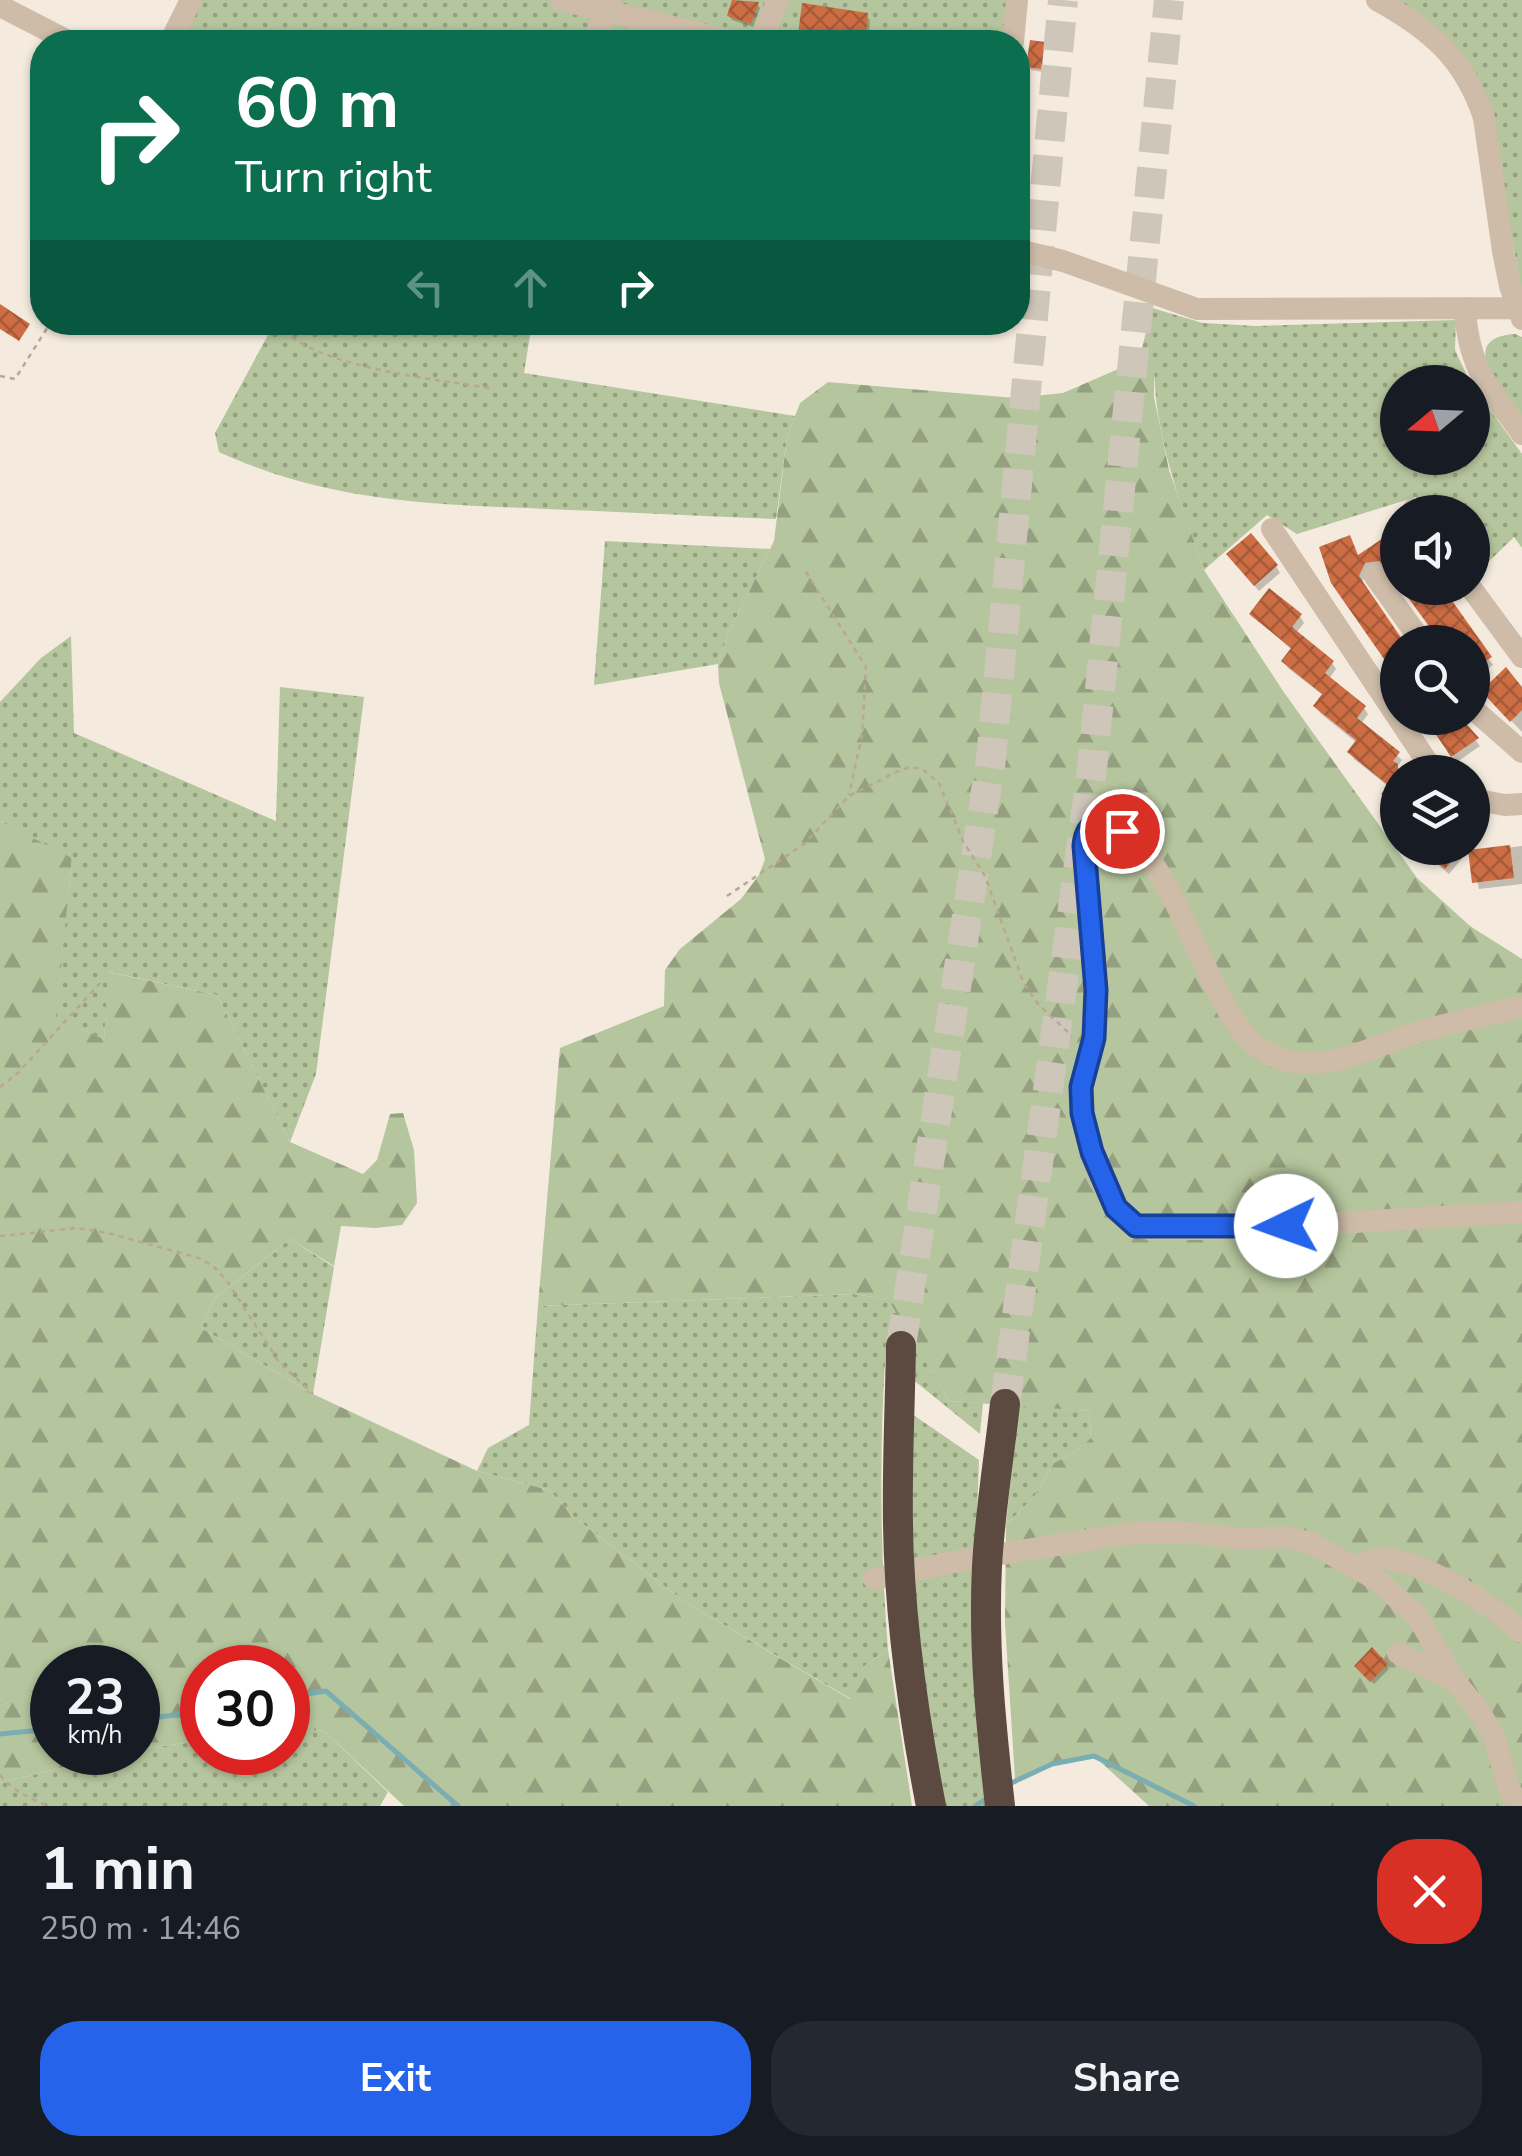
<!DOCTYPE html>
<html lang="en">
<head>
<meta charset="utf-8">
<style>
  body { margin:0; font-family:"Nunito Sans",sans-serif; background:#242831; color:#f1f3f6; height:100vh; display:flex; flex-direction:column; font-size:38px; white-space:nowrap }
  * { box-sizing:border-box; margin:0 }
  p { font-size:32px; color:#9ea1a6 }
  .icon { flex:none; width:55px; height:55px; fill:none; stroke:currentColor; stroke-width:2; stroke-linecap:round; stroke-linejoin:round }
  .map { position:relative; height:1806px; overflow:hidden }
  .panel { display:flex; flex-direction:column; background:#171b24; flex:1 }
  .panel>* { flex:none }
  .guide { position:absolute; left:30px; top:30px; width:1000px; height:305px; border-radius:40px; box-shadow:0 2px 8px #0004; background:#0b6e4f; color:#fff; overflow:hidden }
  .needle { width:65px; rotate:251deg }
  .tools { position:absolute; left:1380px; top:365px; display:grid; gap:20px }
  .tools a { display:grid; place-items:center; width:110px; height:110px; border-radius:50%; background:#171b24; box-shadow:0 2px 8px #0004; font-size:50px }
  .speed { position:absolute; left:30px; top:1645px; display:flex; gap:20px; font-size:50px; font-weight:700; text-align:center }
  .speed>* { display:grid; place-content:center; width:130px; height:130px; border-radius:50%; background:#171b24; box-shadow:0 2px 8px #0004; line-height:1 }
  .speed small { font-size:25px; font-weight:400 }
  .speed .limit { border:15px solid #d22; background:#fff; color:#111 }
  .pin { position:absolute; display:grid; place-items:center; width:85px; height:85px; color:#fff; margin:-42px; border:5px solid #fff; border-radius:50%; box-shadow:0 2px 10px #0007 }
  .me { position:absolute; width:110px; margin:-55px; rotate:267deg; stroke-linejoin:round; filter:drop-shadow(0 0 8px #0008) }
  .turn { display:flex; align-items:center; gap:35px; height:210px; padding:0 40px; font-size:45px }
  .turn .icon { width:130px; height:130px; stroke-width:2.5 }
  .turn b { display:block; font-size:70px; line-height:85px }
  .lanes { display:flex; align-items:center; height:95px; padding:0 40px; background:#0003; justify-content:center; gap:50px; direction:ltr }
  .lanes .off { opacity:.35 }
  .round { display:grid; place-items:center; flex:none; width:105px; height:105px; border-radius:40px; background:#242831 }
  .headline { display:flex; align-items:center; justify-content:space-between; height:170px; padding:0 40px }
  h1 { font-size:60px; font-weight:700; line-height:75px }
  .primary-button { display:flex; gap:20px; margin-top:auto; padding:20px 40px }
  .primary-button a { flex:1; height:115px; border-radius:40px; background:#2563eb; color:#fff; font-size:40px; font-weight:700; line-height:115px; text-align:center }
  .primary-button a+a { background:#242831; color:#f1f3f6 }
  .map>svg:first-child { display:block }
  .grass { fill:url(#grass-dots) }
  .forest { fill:url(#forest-firs) }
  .shadow { fill:#0003 }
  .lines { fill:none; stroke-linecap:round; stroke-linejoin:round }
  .stream { stroke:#7baeb3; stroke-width:5 }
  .building { fill:url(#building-cross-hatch) }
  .highway-tunnel { stroke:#cfc6ba; stroke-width:30; stroke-dasharray:30 15; stroke-linecap:butt }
  .path { stroke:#baa693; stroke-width:2.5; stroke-dasharray:5 5; stroke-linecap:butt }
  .minor { stroke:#cebca9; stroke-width:22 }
  .highway-bridge { stroke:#5c4a40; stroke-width:30 }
  .route-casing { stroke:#184099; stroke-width:25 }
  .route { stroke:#2563eb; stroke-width:18 }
</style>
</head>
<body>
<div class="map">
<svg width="1522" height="1806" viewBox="0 0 1522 1806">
  <defs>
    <pattern id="grass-dots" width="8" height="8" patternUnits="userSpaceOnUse" patternTransform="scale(2.5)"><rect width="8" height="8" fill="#b5c59d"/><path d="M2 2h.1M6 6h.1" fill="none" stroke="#94a080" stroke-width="1.8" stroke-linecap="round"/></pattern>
    <pattern id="forest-firs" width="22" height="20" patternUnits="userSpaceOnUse" patternTransform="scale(2.5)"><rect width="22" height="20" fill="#b5c59d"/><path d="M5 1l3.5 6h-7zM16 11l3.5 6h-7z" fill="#94a080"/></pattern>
    <pattern id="building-cross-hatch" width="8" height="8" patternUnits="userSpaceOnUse" patternTransform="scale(2.5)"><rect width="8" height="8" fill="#cd6d43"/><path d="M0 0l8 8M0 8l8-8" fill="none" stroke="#a75a38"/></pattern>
  </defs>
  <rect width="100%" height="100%" fill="#f4ebde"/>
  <!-- grass -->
  <path class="grass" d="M200 0H600L585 42H181Z
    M618 0H1010L1006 42H603Z
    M1388 0H1522V292L1485 95Z
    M1152 308 1203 323 1256 326 1456 320 1455 350 1470 382H1398V458H1472L1473 386 1522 454V548L1514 537 1473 577 1472 512H1428L1416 497 1297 534 1267 515 1204 570C1180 503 1155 437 1154 366L1139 360Z
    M275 322 532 323 524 373 795 416 787 437 776 519C700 516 623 512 547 509 428 504 329 502 219 452L215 433Z
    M1515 334 1522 337V418C1505 393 1453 338 1515 334Z
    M605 541 770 549 728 634 718 664 594 685Z
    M71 636 74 733 276 821 280 687 364 697 316 1074 290 1142 217 995 109 972 104 1039 55 1018 72 859 0 821V702L41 658Z
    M290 1239 334 1267 313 1394 201 1328 215 1298Z
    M853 1294 889 1299 949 1401 983 1403 980 1434 911 1378V1347H886C879 1448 880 1548 888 1650L863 1667 851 1699 688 1604 575 1518 549 1490 477 1471 488 1448 529 1425 538 1306Z
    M1018 1405 1089 1411 1091 1438 1073 1453 1054 1463 1034 1497 1006 1525Z
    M909 1412 979 1460 973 1624 987 1806H945L927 1717 916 1617Z
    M323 1730 388 1792 380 1806H0V1783L122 1753 138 1752V1749L202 1741V1752H288V1733Z"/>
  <!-- forest -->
  <path class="forest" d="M1139 360 1154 365V397L1169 470 1204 570 1283 691 1417 878 1470 926 1522 959V1806H1149L1094 1756 1052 1764 1015 1779 1005 1623 1006 1525 1034 1497 1054 1463 1073 1453 1091 1438 1089 1411 949 1401 888 1299 853 1294 538 1306 560 1048 664 1006 665 970 680 949 741 899 759 875 765 859 719 683 718 664 728 634 774 541 787 437 800 403 828 382 1015 398 1063 393Z
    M0 821 72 858 56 1018 104 1039 108 972 217 995 290 1142 363 1174 377 1160 390 1114 403 1113 414 1150 417 1203 402 1225 376 1228 341 1226 334 1266 290 1239 215 1298 201 1328 313 1394 477 1471 549 1490 575 1518 688 1604 850 1699 863 1667 888 1650 912 1806H404L323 1730 288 1733V1668H202V1741L138 1749V1668H52V1752L122 1753 0 1783Z"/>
  <!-- shadow -->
  <path class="shadow" d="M734 0 758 5 760 8 753 27 732 20 729 16Z
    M804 6 866 15 870 21 868 42H800Z
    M1043 45V72L1031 70 1029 66Z
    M1398 531V582L1387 568 1368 569 1361 584 1401 642 1338 590 1358 558Z
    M1233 561 1276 566 1280 573 1259 591Z
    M1402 588H1441L1493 665 1472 679V642H1438L1437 635Z
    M1252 614 1300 616 1304 623 1296 633 1332 663 1336 669 1329 679 1364 708 1368 714 1361 724 1402 760 1397 767 1404 772H1398V808L1384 794 1389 787 1354 759 1350 752 1357 743 1320 713 1316 706 1324 696 1288 668 1284 661 1292 650Z
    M1522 690V732L1484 692Z
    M1426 718H1458L1480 746 1457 762Z
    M1522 846V884L1479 889 1471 852Z
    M1418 848H1466L1468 851 1449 874Z
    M1386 1666 1389 1669 1374 1684 1359 1670Z"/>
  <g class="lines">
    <!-- stream -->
    <path class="stream" d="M288 1697 326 1691 458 1806
      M138 1720 202 1711
      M0 1734 52 1729
      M1007 1785 1052 1764 1094 1756 1194 1806
      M975 1806 989 1797"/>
  </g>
  <!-- building -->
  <path class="building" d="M732 0 759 2 751 24 727 16Z
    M802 3 868 13 865 42H797Z
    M1030 40 1045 42 1041 69 1026 67Z
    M0 304 30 324 19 341 0 329Z
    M1398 528V582L1379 561 1365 563 1359 576 1404 642H1398V679L1331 583 1319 547 1350 535 1358 555Z
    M1251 533 1278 565 1254 586 1226 554Z
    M1269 588 1302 614 1292 627 1334 661 1325 673 1366 706 1357 718 1400 752 1393 761 1398 764V807L1381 794 1388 785 1347 752 1356 740 1313 706 1322 694 1281 661 1291 648 1249 614Z
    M1401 588H1443L1492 657 1472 670V642H1437L1434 633Z
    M1506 667 1522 687V710L1510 722 1481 691Z
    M1425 718H1461L1479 738 1451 757Z
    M1510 845 1514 878 1472 883 1468 850Z
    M1418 848H1462L1445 869Z
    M1372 1647 1388 1664 1370 1682 1354 1666Z"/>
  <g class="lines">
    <!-- highway-tunnel -->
    <path class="highway-tunnel" d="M901 1346 991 759 1063 0
      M1005 1404 1092 769 1169 0"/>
    <!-- path -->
    <path class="path" d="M279 322C302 367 444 380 494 389
      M0 376 15 379 51 322
      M806 572 866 667 862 735 849 795
      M727 896 804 844 849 796 896 772 910 767 922 769 939 783 963 841 985 876 1024 984 1038 1004 1072 1036
      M0 1087 18 1073 102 981
      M0 1236 77 1228 108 1233 199 1258 213 1266 227 1281 279 1362 313 1394
      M0 1703V1704
      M0 1775C13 1791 30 1798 48 1806"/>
    <!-- minor -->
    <path class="minor" d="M561 0 735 42
      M1377 0C1430 29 1465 59 1484 118L1503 251 1510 286 1522 319
      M0 6 70 42
      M170 42 191 0
      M594 42 610 0
      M760 42 778 0
      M1013 42 1017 0
      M1018 250 1063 261 1197 309 1522 308
      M1465 308C1468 368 1489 388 1522 434
      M1414 509 1416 512
      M1272 529 1434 772
      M1374 575 1422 642
      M1471 588 1522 657
      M1472 708 1522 752
      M1472 799 1505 805 1522 804
      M1522 1007C1487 1015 1453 1022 1419 1032 1373 1045 1329 1074 1280 1059 1208 1038 1190 874 1118 828 1112 824 1104 821 1097 823 1089 826 1085 833 1084 841 1080 865 1088 892 1091 916 1095 941 1096 966 1096 992 1096 1006 1096 1022 1094 1037 1091 1054 1082 1070 1081 1088 1079 1129 1105 1220 1149 1229H1238L1522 1212
      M1354 1566C1363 1563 1374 1559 1384 1559 1425 1560 1492 1606 1522 1632
      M874 1579 963 1560 1140 1532 1194 1533 1239 1539 1285 1537 1311 1543 1377 1580 1417 1616 1457 1684 1477 1708 1494 1736 1508 1786 1519 1806
      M1398 1653 1455 1681"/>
    <!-- highway-bridge -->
    <path class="highway-bridge" d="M901 1346C900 1405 897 1464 898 1523 899 1618 913 1713 931 1806
      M1000 1806C991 1726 983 1646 987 1566 990 1512 999 1458 1005 1404"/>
  </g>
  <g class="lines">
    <!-- route casing -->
    <g class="route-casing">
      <path id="route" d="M1122 831 1100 822C1089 827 1085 833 1084 846L1096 990 1094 1038 1081 1087 1082 1113 1092 1152 1116 1208 1136 1226H1286"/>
    </g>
    <!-- route -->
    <use href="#route" class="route"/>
  </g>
</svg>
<div class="tools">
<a><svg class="needle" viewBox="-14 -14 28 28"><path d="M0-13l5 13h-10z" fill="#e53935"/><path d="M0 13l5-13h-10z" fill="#9ea1a6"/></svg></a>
<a><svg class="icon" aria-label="sound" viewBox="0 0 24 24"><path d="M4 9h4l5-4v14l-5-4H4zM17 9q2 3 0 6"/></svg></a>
<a><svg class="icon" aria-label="search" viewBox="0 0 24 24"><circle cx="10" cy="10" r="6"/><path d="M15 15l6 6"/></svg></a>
<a><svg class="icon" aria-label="layers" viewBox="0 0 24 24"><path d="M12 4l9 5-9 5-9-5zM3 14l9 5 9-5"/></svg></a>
</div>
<div class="speed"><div>23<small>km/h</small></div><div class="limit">30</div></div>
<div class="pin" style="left:1122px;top:831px;background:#d93025"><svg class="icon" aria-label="arrive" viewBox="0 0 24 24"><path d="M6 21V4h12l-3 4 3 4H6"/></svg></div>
<svg class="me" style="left:1286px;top:1226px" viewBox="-20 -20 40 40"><circle r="19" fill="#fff"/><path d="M0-13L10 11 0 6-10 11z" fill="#2563eb"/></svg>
<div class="guide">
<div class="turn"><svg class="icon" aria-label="right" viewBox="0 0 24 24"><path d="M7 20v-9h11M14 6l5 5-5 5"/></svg><div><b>60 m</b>Turn right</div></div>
<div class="lanes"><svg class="icon off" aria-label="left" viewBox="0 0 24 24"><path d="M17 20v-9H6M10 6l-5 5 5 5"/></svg><svg class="icon off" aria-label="ahead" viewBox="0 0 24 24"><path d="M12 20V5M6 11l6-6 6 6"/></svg><svg class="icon" aria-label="right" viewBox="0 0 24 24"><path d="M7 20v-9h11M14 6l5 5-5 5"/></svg></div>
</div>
</div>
<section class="panel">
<div class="headline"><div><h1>1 min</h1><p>250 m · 14:46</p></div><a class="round" style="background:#d93025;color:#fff"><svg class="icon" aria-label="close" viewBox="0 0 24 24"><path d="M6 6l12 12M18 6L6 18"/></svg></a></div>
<div class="primary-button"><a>Exit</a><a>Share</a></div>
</section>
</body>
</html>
